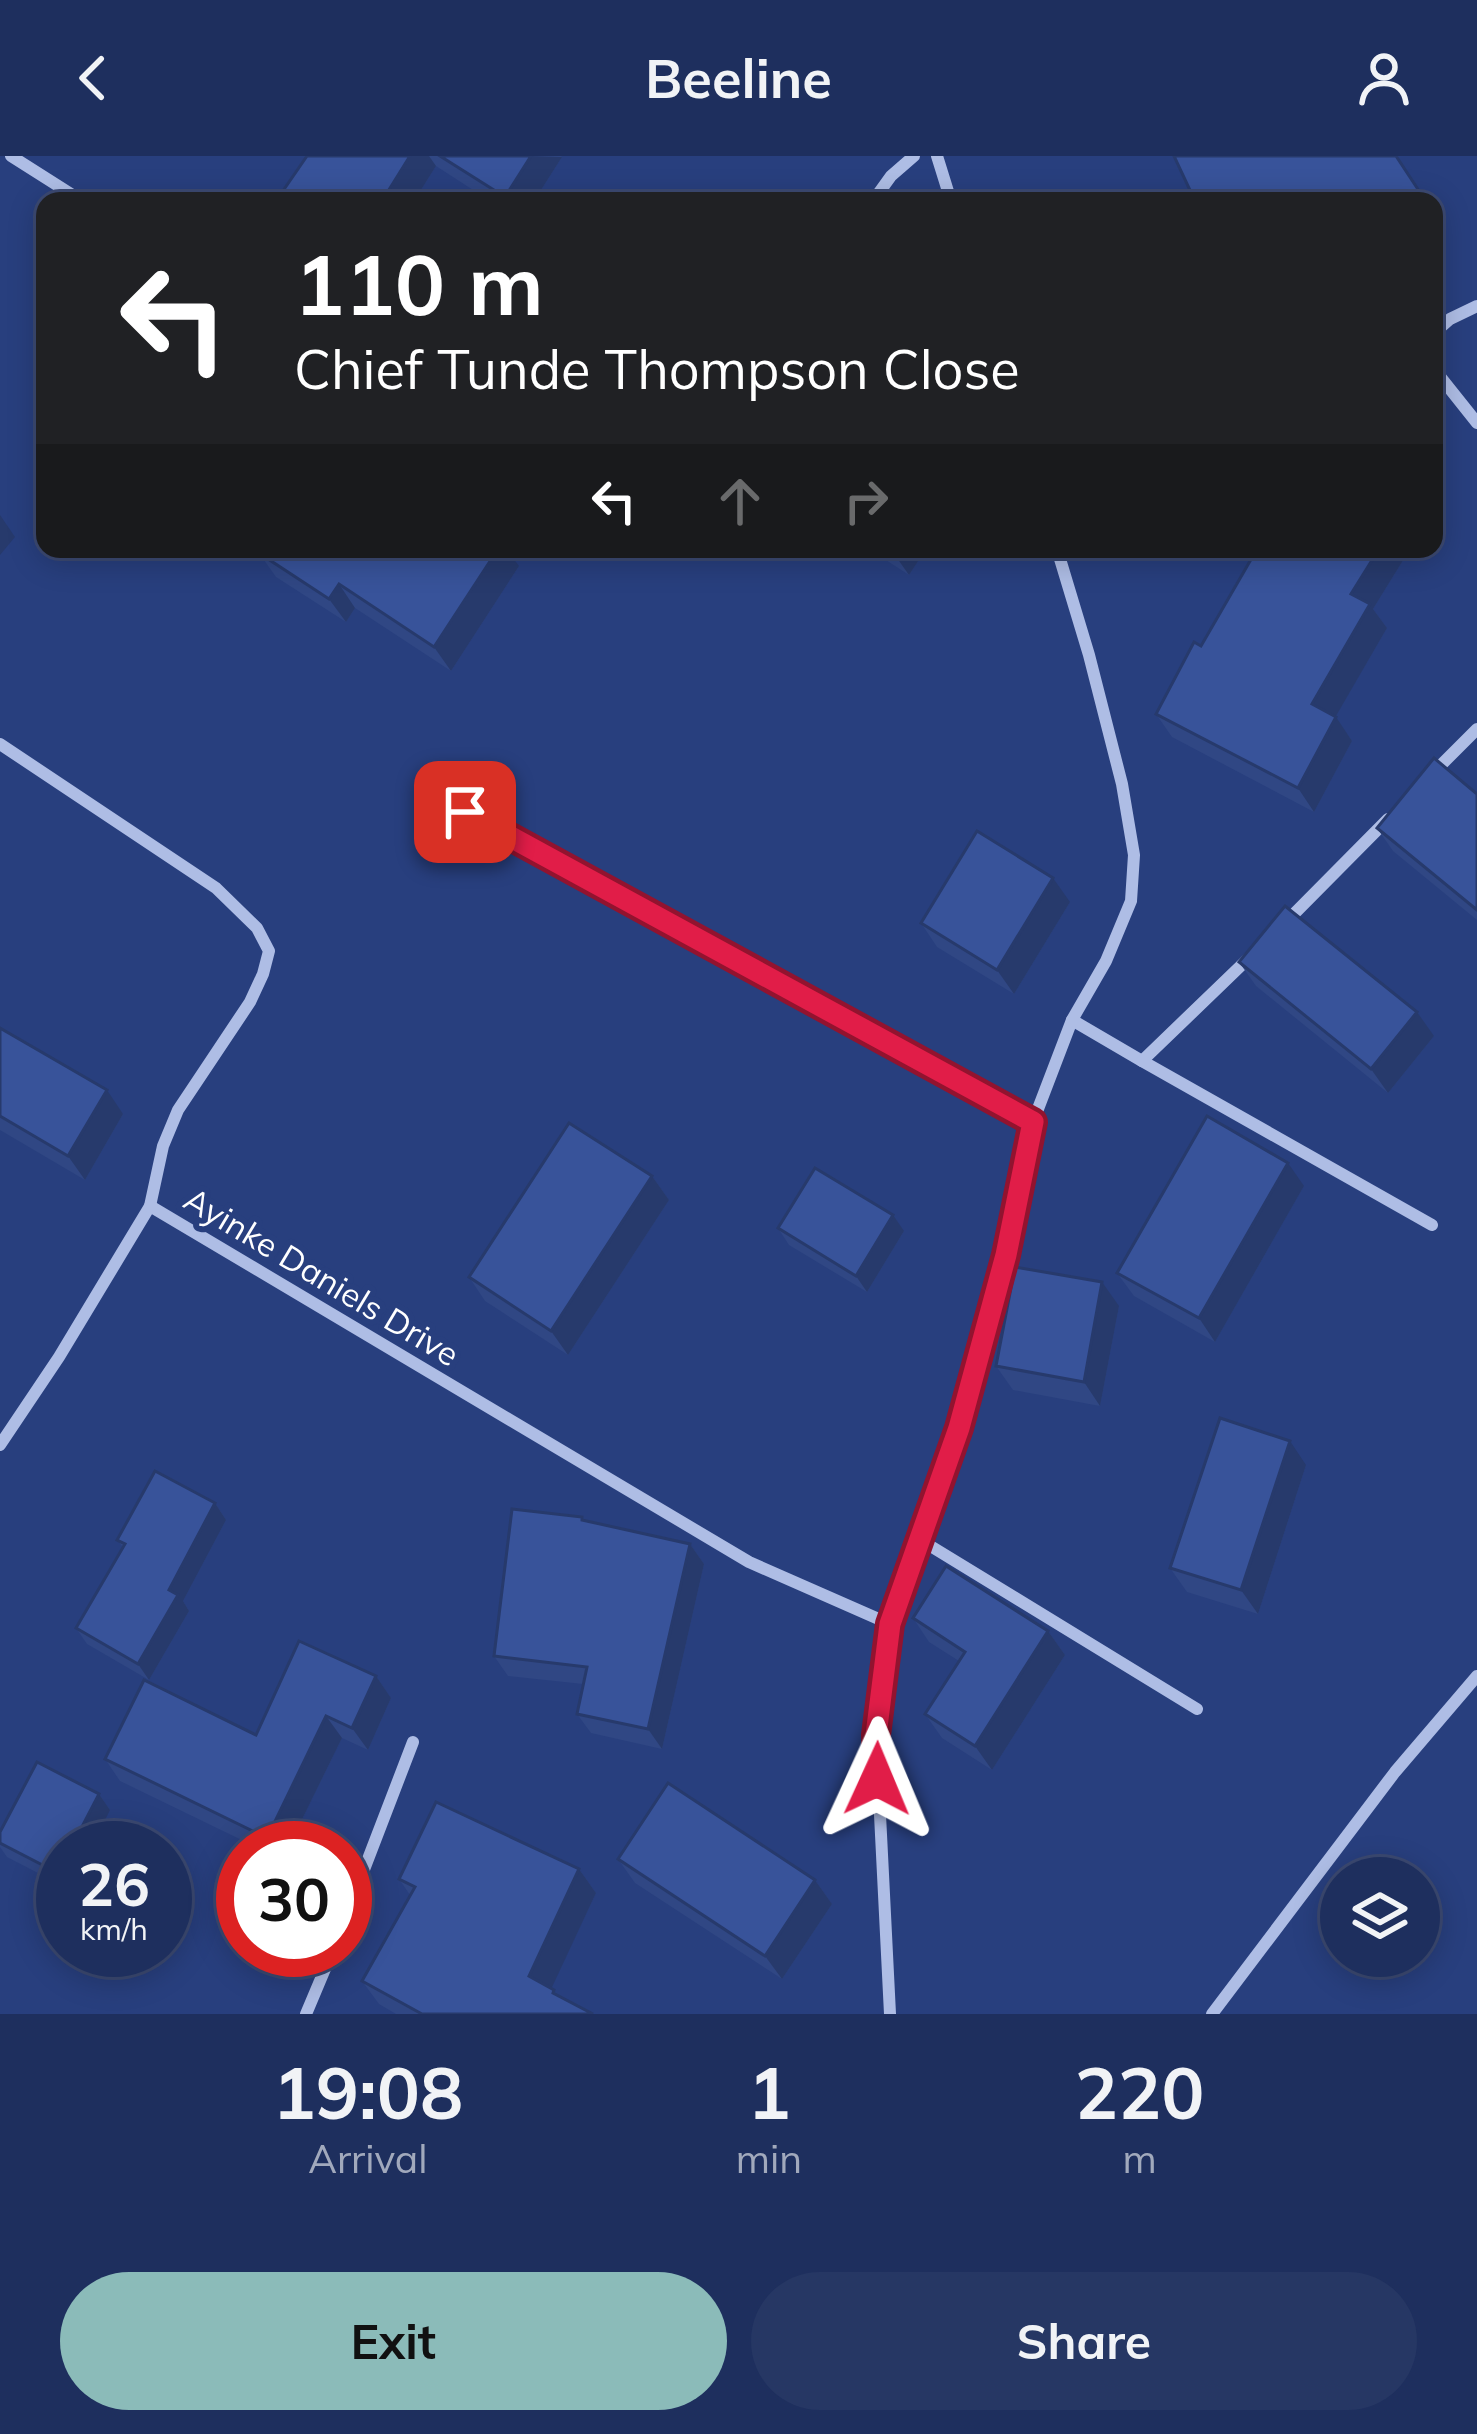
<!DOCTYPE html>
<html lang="en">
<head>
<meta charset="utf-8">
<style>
  :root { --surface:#1e2f5e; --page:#263764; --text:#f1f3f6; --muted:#a1a9bc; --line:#3c4a73; --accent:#8bbbb9 }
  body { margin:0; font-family:Mulish,sans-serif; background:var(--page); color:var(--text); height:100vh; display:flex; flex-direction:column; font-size:45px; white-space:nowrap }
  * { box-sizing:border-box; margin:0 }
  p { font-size:39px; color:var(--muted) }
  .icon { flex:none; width:66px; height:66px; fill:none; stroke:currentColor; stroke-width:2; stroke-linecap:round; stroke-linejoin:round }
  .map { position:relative; height:1858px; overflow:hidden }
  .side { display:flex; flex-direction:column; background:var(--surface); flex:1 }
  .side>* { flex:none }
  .hud { position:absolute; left:36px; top:36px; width:1407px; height:366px; border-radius:24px; box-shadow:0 6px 30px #0003,0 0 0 3px var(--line); background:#202124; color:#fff; overflow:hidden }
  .fabs { position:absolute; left:1320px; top:1701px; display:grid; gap:24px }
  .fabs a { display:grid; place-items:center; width:120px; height:120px; border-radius:50%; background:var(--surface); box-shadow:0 6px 30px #0003,0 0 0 3px var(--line); font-size:60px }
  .speed { position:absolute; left:36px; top:1665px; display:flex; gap:24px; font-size:60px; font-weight:700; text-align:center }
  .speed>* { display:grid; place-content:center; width:156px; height:156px; border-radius:50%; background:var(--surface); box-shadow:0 6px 30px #0003,0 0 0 3px var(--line); line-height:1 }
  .speed small { font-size:30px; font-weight:400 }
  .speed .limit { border:18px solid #d22; background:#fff; color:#111 }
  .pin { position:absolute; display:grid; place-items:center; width:102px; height:102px; color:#fff; margin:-51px; border-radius:24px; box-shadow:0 6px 18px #0006 }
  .me { position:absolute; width:132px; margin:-66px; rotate:1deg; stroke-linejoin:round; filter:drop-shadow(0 0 9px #0008) }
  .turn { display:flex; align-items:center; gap:42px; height:252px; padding:0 60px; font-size:54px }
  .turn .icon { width:156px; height:156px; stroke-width:2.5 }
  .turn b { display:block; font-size:84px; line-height:102px }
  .lanes { display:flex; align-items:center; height:114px; padding:0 60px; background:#0003; justify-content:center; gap:60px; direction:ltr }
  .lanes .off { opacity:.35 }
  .eta { display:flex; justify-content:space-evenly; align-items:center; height:204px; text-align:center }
  .eta b { font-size:72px; font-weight:700; line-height:84px }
  .cta { display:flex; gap:24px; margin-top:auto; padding:24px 60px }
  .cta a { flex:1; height:138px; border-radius:72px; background:var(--accent); color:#111; font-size:48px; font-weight:700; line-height:138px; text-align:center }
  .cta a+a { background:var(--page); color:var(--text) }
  header { display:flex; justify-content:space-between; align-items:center; height:156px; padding:0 60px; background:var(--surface); font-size:54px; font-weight:700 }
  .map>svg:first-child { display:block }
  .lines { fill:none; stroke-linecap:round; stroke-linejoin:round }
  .minor { stroke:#aebde5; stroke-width:12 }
  .wall { fill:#304784 }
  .shaded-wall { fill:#273a6c }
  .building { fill:#38539a; stroke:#273a6c; stroke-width:3 }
  .route-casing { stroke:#92132f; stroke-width:30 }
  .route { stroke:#e11d48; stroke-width:21 }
  .labels { text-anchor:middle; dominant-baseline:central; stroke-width:12; stroke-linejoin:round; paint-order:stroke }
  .street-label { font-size:33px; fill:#fff; stroke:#283f7e }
</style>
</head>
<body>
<header><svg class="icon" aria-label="back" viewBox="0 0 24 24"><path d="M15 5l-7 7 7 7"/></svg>Beeline<svg class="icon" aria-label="person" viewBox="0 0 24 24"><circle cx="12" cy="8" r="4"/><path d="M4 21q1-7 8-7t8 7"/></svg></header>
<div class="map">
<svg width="1477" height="1858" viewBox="0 0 1477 1858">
  <rect width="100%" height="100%" fill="#283f7e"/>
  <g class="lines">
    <g class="minor">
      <polyline points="11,0 82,45"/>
      <polyline points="937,0 951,45"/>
      <polyline points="873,45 891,20 914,0"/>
      <polyline points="1434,177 1450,163 1477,150"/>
      <polyline points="1434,213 1477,267"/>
      <polyline points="0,588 216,732 257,772 269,795 263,818 250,846 178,954 163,990 150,1050 59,1201 0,1289"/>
      <polyline points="1431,619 1477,573"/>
      <polyline points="465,656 1033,966"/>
      <polyline points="1284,768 1388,663"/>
      <polyline points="1072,864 1142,905 1252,799"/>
      <polyline points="1142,905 1432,1069"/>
      <polyline points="150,1050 749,1406 890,1468"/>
      <polyline points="919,1383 1197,1553"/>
      <polyline points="345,1763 413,1586"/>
      <polyline points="306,1858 333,1794"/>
      <polyline points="890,1858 876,1579 890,1468 959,1272 1006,1099 1033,966 1072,864 1106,805 1131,745 1134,699 1122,628 1089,499 1057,393"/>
      <polyline points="1212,1858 1395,1616 1477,1520"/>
    </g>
  </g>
  <g class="wall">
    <polygon points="307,0 561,0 562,1 534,45 490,45 436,10 414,45 276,45"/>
    <polygon points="1434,56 1442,68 1434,73"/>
    <polygon points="869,393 926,393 909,419"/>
    <polygon points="1257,393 1410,393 1373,453 1387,472 1335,561 1352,585 1314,656 1172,581 1156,558 1201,490"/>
    <polygon points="259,397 519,410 451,515 355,452 346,466 276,421"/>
    <polygon points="1477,638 1477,764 1393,695 1377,672"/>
    <polygon points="1070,746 1014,838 937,791 921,767"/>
    <polygon points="1239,806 1434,880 1388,937 1256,830"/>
    <polygon points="0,872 123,958 85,1024 0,974"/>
    <polygon points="652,1020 669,1044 568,1199 485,1145 469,1121"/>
    <polygon points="1304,1030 1215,1186 1134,1140 1117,1117"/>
    <polygon points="778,1072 904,1075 867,1136 789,1089"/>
    <polygon points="1119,1150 1100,1250 1013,1234 996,1210"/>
    <polygon points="1306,1309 1258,1458 1187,1436 1170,1412"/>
    <polygon points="215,1347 226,1364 183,1445 189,1455 149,1524 87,1488 76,1472 123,1391 117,1384"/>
    <polygon points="585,1365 690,1388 704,1408 662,1593 591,1577 577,1558 583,1528 508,1520 494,1500"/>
    <polygon points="913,1462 1048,1475 1065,1499 992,1614 942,1582 925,1558 959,1505 929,1486"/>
    <polygon points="376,1520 391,1542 368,1594 342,1582 288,1692 258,1692 120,1625 105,1603 256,1579"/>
    <polygon points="99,1638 110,1654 63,1692 63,1730 7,1701 0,1691 0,1676"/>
    <polygon points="618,1703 815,1724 832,1748 782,1823 635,1727"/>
    <polygon points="579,1713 596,1737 551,1832 558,1840 593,1858 396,1858 379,1848 362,1825 410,1739 399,1723"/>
  </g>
  <g class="shaded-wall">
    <polygon points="410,0 429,0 436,10 414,45 382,45"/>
    <polygon points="531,0 562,1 534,45 508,45 505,41"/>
    <polygon points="1434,329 1442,340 1434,353"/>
    <polygon points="0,359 15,381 0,399"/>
    <polygon points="498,393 506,393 519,410 451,515 434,491"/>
    <polygon points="893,393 926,393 909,419 892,395"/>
    <polygon points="1379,393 1410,393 1373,453 1387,472 1329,572 1312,548 1351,438"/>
    <polygon points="339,428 355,452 346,466 329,443"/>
    <polygon points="1336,561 1352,585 1314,656 1298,632"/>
    <polygon points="1053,722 1070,746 1014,838 997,814"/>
    <polygon points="1417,856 1434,880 1388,937 1371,913"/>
    <polygon points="107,934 123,958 85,1024 68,1000"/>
    <polygon points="1288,1007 1304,1030 1215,1186 1199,1162"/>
    <polygon points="652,1020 669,1044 568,1199 551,1175"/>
    <polygon points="893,1059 904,1075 867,1136 856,1120"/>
    <polygon points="1102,1126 1119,1150 1100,1250 1084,1226"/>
    <polygon points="1290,1285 1306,1309 1258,1458 1241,1434"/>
    <polygon points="215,1347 226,1364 183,1445 189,1455 149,1524 138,1508 169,1434"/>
    <polygon points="690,1388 704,1408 662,1593 648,1573"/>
    <polygon points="1048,1475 1065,1499 992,1614 975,1590"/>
    <polygon points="376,1520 391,1542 368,1594 352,1572"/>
    <polygon points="326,1560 342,1582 288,1692 274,1692 267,1682"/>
    <polygon points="99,1638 110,1654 91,1692 71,1692"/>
    <polygon points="579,1713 596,1737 546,1844 529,1820"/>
    <polygon points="815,1724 832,1748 782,1823 765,1800"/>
  </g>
  <g class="building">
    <polygon points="307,0 410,0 382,45 276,45"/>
    <polygon points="440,0 531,0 505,41"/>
    <polygon points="1174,0 1396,0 1425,44 1195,45"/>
    <polygon points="262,393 498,393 434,491 339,428 329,443 259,397"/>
    <polygon points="1257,393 1379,393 1351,438 1370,448 1312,548 1336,561 1298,632 1156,558 1194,486 1201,490"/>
    <polygon points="1434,602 1477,638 1477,754 1377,672"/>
    <polygon points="977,675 1053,722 997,814 921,767"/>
    <polygon points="1285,750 1417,856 1371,913 1239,806"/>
    <polygon points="0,872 107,934 68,1000 0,960"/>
    <polygon points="1207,960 1288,1007 1199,1162 1117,1117"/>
    <polygon points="569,967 652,1020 551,1175 469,1121"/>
    <polygon points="815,1012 893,1059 856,1120 778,1072"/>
    <polygon points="1015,1111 1102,1126 1084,1226 996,1210"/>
    <polygon points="1220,1262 1290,1285 1241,1434 1170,1412"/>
    <polygon points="155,1315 215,1347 169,1434 178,1439 138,1508 76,1472 125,1388 117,1384"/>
    <polygon points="512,1353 582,1361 582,1364 690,1388 648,1573 577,1558 587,1511 494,1500"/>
    <polygon points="946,1410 1048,1475 975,1590 925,1558 965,1496 913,1462"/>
    <polygon points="299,1485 376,1520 352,1572 326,1560 267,1682 105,1603 144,1524 256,1579"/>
    <polygon points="37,1606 99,1638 71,1692 63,1692 63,1707 58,1717 0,1687 0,1676"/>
    <polygon points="668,1627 815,1724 765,1800 618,1703"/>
    <polygon points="436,1646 579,1713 529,1820 554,1834 553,1837 593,1858 422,1858 362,1825 415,1731 399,1723"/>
  </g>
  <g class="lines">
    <defs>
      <polyline id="route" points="465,656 1033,966 1006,1099 959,1272 890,1468 876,1579 877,1623"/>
    </defs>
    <use href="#route" class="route-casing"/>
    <use href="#route" class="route"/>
  </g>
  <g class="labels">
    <g class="street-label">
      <text transform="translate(322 1120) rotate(31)">Ayinke Daniels Drive</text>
    </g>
  </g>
</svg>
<div class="fabs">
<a><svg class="icon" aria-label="layers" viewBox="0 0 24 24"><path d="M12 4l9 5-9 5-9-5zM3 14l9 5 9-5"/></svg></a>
</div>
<div class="speed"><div>26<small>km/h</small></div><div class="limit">30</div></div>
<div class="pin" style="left:465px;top:656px;background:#d93025"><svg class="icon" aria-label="arrive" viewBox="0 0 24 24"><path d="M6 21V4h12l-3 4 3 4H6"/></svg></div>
<svg class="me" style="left:877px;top:1623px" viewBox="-20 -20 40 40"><path d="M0-17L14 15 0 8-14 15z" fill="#e11d48" stroke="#fff" stroke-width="4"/></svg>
<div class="hud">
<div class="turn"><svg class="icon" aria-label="left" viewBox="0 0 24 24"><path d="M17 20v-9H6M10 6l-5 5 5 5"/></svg><div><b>110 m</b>Chief Tunde Thompson Close</div></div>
<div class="lanes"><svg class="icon" aria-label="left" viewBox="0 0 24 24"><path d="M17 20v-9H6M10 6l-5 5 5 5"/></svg><svg class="icon off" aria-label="ahead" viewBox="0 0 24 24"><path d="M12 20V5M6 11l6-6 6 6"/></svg><svg class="icon off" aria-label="right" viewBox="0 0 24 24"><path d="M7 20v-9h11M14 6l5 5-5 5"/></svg></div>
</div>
</div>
<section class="side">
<div class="eta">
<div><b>19:08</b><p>Arrival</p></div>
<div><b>1</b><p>min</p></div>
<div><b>220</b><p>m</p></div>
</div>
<div class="cta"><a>Exit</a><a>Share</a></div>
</section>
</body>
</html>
